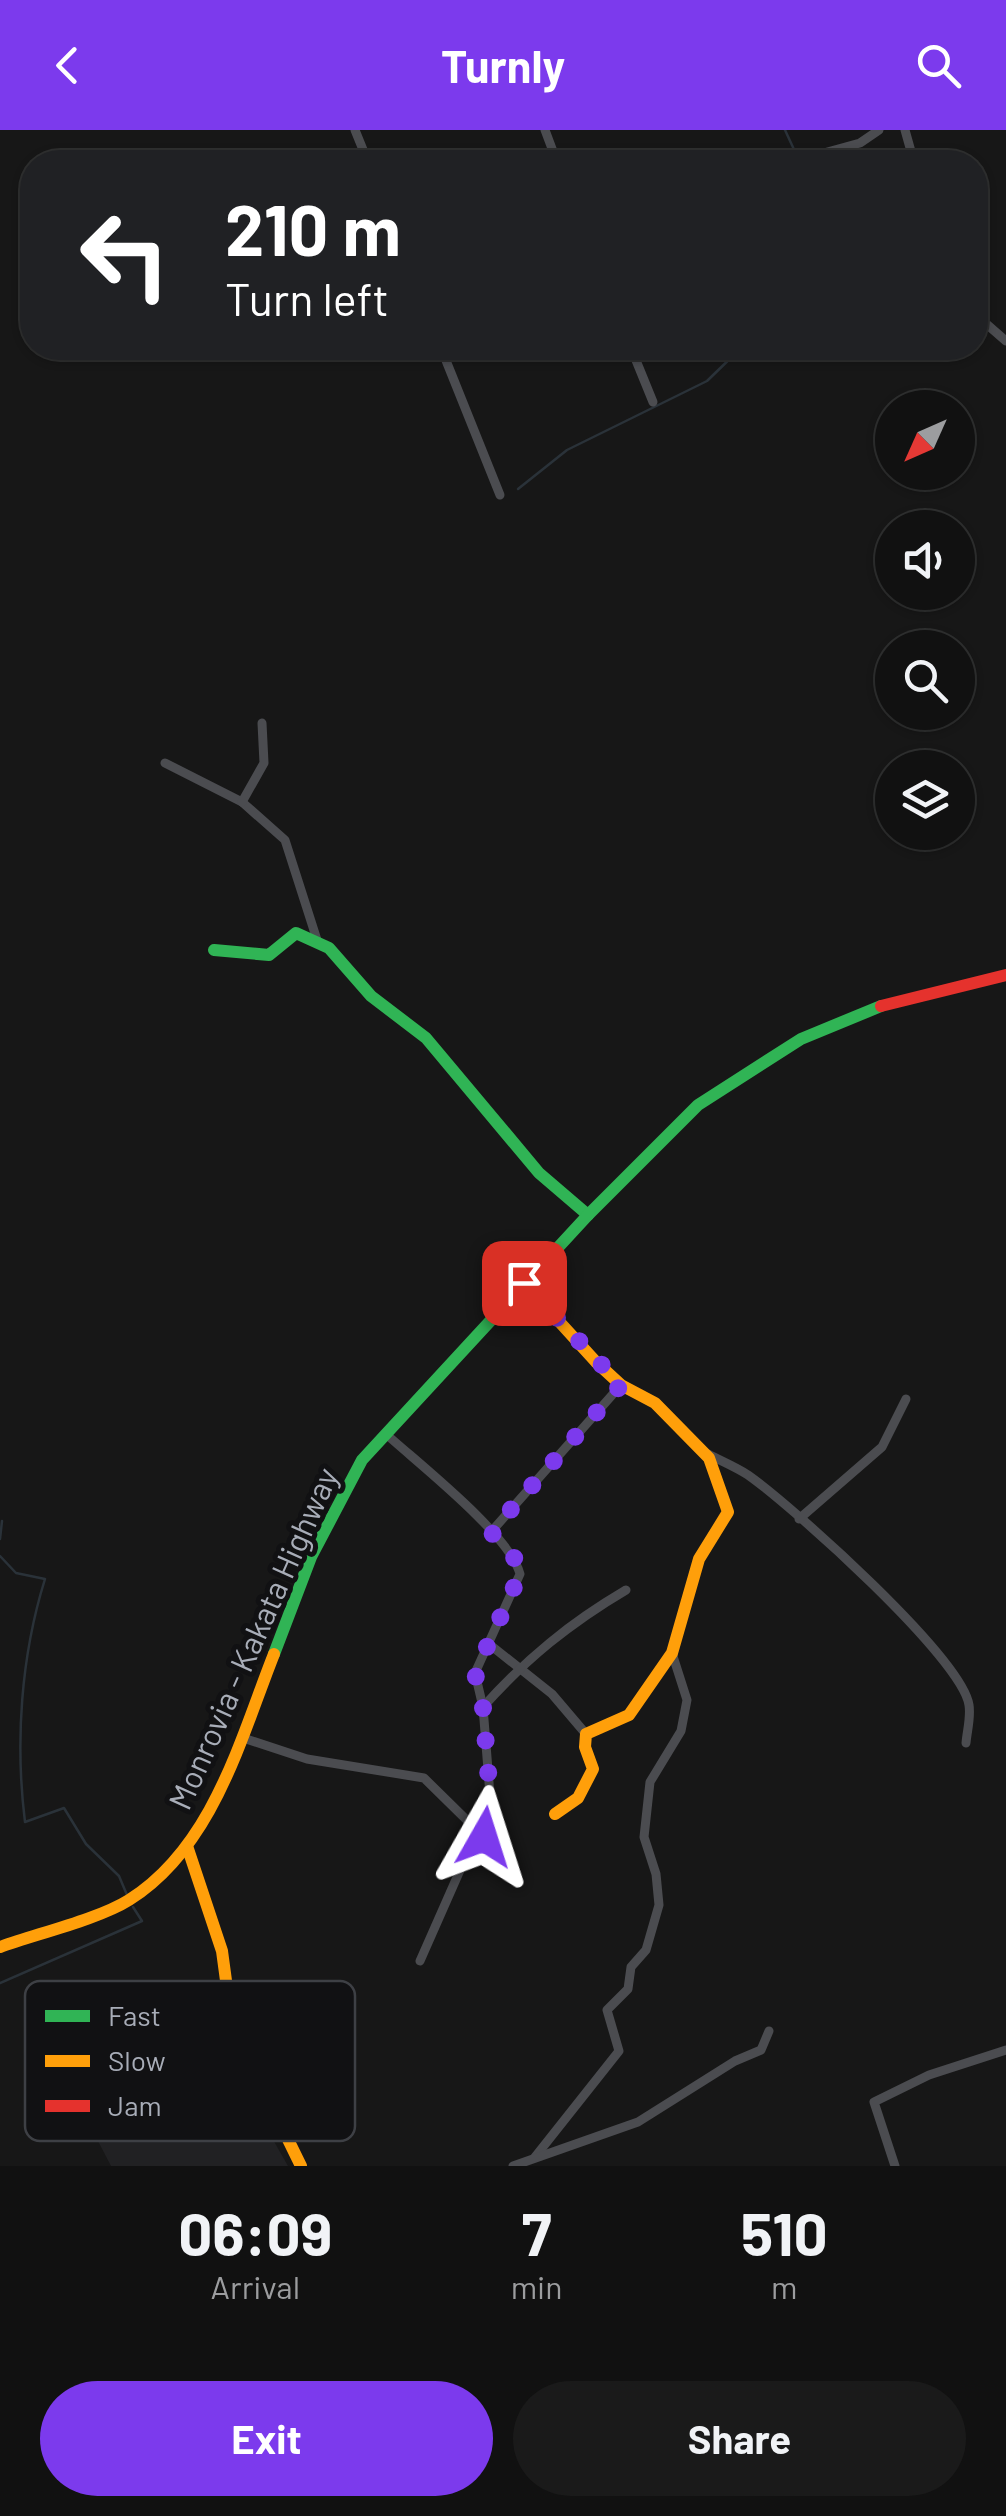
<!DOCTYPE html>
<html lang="en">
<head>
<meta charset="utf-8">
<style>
  :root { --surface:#111; --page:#1a1a1a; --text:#f1f3f6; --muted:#9c9d9f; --line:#303131; --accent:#7c3aed }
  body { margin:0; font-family:Barlow,sans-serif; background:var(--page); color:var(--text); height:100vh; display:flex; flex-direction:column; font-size:38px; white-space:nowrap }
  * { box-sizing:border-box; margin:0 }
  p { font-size:32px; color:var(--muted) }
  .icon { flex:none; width:55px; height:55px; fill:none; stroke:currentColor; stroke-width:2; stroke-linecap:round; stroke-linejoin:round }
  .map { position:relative; height:2036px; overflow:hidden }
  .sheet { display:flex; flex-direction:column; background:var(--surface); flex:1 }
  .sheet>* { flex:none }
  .top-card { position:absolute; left:20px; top:20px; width:968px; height:210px; border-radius:40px; box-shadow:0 2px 8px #0004,0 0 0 2px var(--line); background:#202124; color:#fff; overflow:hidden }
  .needle { width:65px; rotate:225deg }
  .controls { position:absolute; left:875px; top:260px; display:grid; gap:20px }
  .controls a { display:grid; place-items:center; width:100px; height:100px; border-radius:50%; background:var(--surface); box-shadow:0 2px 8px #0004,0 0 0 2px var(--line); font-size:50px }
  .pin { position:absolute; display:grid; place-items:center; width:85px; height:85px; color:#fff; margin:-42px; border-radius:20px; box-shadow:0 5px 15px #0006 }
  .me { position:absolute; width:110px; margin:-55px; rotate:6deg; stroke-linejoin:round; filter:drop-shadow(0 0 8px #0008) }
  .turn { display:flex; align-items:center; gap:35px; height:210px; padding:0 40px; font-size:45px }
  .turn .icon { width:130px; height:130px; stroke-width:2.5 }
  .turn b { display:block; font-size:70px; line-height:85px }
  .eta { display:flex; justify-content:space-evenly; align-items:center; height:170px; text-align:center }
  .eta b { font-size:60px; font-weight:700; line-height:70px }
  .action { display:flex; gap:20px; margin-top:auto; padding:20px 40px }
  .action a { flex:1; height:115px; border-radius:60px; background:var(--accent); color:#fff; font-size:40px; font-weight:700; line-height:115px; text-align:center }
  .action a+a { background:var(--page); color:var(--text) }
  header { display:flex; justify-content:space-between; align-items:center; height:130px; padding:0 40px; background:var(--accent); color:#fff; font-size:45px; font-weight:700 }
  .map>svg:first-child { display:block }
  .built { fill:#212123 }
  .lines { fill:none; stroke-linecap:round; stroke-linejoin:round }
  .stream { stroke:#2a3239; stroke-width:2.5 }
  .street { stroke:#4b4c50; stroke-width:9 }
  .fast { stroke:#30b455; stroke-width:12 }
  .slow { stroke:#ff9f0a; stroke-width:12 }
  .jam { stroke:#e5322d; stroke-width:12 }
  .route { stroke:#7c3aed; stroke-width:18; stroke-dasharray:0 32.4 }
  .labels { text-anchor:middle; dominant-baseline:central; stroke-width:10; stroke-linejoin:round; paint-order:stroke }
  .street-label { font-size:32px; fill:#a8adb8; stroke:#111113 }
  .key { fill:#111113; stroke:#3e4045; stroke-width:2.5 }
  .key-label { font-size:28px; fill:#a8adb8 }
</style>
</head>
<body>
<header><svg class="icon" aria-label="back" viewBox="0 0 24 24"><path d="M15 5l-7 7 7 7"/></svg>Turnly<svg class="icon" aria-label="search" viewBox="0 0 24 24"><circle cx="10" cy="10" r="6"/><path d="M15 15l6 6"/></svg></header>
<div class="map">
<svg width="1006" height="2036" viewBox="0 0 1006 2036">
  <rect width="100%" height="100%" fill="#171717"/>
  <polygon class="built" points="221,1893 243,1957 288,2036 111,2036 77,1971"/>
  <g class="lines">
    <g class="stream">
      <polyline points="785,0 797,26"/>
      <polyline points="518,359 567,320 707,251 741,218"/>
      <polyline points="0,1409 2,1391"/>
      <path d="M0 1426 16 1443 45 1449C21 1526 15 1612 25 1692L64 1678 86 1714 119 1746 127 1765"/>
      <polyline points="0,1853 142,1791 133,1777"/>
    </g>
    <g class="street">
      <polyline points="355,0 368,32"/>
      <polyline points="545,0 557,32"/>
      <polyline points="905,0 914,32"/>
      <polyline points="791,32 860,13 879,0"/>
      <polyline points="975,184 1006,211"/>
      <polyline points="441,218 500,365"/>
      <polyline points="631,218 653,272"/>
      <polyline points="165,633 242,672 285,710 318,813"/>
      <polyline points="242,672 264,633 262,593"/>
      <path d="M386 1304C419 1334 510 1405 520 1444L475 1543 483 1577 490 1665 484 1707 465 1729 420 1831"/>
      <path d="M708 1324C721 1331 736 1337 748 1345 792 1376 962 1528 969 1575 971 1587 967 1601 966 1613"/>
      <polyline points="799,1389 882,1317 906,1269"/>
      <polyline points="491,1402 621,1255"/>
      <polyline points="489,1514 552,1564 586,1604"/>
      <path d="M483 1577C526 1529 570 1493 626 1460"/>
      <polyline points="243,1608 307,1629 424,1648 484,1707"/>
      <polyline points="535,2027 619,1921 607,1880 628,1859 631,1837 646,1820 659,1775 656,1744 644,1707 650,1652 681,1601 687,1570 672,1523"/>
      <polyline points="513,2036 638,1992 735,1931 761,1920 769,1901"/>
      <polyline points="895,2036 874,1972 929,1945 1006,1920"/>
    </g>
    <g class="fast">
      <polyline points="214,820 269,825 296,803 329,818 371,866 426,908 539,1043 588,1085"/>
      <polyline points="274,1524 311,1427 362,1330 588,1085 698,975 801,909 881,876"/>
    </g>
    <g class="slow">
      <polyline points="524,1153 596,1232 621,1255 655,1273 709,1328 728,1382 699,1429 672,1523 629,1585 586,1604 585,1617 593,1639 578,1668 555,1684"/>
      <polyline points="187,1716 222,1821 232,1895 301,2036"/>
      <path d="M0 1817C36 1804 99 1789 129 1770 213 1717 240 1610 274 1524"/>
    </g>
    <polyline class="jam" points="881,876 1006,845"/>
  </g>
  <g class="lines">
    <polyline class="route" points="484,1707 490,1665 483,1578 475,1543 520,1444 516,1430 491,1402 621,1255 524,1153"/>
  </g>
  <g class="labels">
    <g class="street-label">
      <text transform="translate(252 1508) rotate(-66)">Monrovia - Kakata Highway</text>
    </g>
  </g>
  <rect x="25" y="1851" width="330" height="160" rx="15" class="key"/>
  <rect x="45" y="1880" width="45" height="12" fill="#30b455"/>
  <rect x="45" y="1925" width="45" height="12" fill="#ff9f0a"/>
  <rect x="45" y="1970" width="45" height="12" fill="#e5322d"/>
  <g class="key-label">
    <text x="108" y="1896">Fast</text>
    <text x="108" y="1941">Slow</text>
    <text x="108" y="1986">Jam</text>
  </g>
</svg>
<div class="controls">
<a><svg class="needle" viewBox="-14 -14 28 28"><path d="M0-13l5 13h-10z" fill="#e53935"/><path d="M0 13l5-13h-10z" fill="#9c9d9f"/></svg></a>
<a><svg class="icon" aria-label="sound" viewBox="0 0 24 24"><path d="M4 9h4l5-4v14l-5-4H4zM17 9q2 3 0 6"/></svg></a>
<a><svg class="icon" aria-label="search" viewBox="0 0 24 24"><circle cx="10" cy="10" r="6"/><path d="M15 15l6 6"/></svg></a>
<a><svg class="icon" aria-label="layers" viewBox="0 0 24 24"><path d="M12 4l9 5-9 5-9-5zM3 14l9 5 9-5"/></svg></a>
</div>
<div class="pin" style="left:524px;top:1153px;background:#d93025"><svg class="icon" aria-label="arrive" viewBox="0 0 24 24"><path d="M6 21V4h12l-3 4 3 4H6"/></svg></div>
<svg class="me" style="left:484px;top:1707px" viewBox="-20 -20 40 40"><path d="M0-17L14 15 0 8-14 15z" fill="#7c3aed" stroke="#fff" stroke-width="4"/></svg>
<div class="top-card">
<div class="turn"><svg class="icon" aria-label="left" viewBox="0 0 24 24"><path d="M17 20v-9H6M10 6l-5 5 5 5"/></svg><div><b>210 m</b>Turn left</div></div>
</div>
</div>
<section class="sheet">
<div class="eta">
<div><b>06:09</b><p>Arrival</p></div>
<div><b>7</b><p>min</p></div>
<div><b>510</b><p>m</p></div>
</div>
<div class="action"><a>Exit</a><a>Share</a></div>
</section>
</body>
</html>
